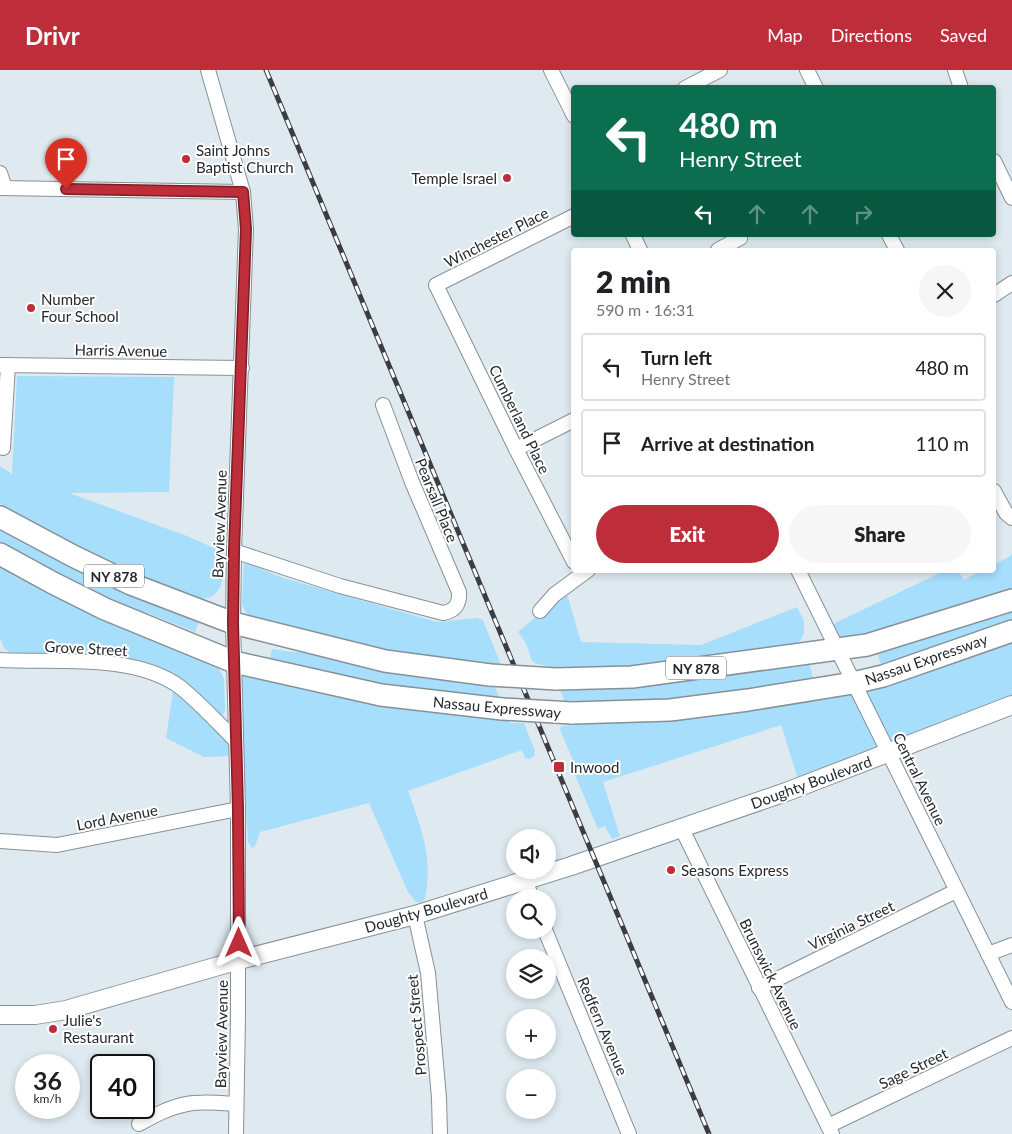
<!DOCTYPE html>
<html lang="en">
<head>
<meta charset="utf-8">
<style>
  :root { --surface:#fff; --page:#f6f6f6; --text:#202124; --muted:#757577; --line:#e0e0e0; --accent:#bd2d3a }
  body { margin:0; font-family:Lato,sans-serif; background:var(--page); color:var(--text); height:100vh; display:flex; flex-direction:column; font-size:19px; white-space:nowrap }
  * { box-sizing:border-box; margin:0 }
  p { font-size:16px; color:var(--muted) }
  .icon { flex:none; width:28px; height:28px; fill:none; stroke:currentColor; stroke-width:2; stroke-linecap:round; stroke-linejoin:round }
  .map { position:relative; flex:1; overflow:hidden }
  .panel { position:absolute; left:571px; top:178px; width:425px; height:325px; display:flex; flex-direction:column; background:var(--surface); border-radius:5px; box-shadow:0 2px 8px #0003 }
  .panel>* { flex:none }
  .hud { position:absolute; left:571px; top:15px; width:425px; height:152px; border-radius:5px; box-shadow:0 2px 8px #0003; background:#0b6e4f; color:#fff; overflow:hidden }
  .buttons { position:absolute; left:506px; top:759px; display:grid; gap:10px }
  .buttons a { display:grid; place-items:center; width:50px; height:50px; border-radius:50%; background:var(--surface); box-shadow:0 2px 8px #0003; font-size:25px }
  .speed { position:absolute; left:15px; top:984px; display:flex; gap:10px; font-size:25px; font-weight:700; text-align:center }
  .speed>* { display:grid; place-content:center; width:65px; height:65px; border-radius:50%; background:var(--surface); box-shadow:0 2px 8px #0003; line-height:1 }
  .speed small { font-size:12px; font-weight:400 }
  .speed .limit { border:2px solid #111; border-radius:8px; background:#fff; color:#111 }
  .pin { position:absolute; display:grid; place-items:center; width:42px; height:42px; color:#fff; margin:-51px -21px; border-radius:50% 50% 50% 0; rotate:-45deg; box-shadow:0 0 5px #0007 }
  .pin .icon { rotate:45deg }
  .me { position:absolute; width:55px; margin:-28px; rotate:0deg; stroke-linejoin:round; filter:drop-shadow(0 0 4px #0008) }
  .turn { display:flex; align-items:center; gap:18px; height:105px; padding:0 25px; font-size:22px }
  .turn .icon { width:65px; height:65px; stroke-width:2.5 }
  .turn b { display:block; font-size:35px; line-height:42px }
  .lanes { display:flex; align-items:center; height:48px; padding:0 25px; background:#0003; justify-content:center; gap:25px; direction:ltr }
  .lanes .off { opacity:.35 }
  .round { display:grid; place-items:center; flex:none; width:52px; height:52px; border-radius:26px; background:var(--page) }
  .headline { display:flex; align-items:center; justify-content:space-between; height:85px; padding:0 25px }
  h1 { font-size:30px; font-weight:800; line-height:38px }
  .primary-button { display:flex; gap:10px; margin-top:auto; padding:10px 25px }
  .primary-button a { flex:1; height:58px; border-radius:30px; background:var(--accent); color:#fff; font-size:20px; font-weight:800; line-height:58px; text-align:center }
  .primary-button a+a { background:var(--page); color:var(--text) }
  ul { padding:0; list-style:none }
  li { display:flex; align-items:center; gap:15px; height:68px; margin:0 10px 8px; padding:0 15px; border:2px solid var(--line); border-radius:5px }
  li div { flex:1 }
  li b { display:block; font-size:19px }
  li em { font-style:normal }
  header { display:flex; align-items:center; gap:30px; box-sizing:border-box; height:70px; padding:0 25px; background:var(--accent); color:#fff }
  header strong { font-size:24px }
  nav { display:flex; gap:28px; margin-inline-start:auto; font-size:18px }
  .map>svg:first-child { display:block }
  .green { fill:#a6defc }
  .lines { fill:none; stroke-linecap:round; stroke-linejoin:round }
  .minor-casing { stroke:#869197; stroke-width:16 }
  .major-casing { stroke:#869197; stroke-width:20 }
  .highway-casing { stroke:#869197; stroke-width:24 }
  .minor { stroke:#fff; stroke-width:14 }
  .major { stroke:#fff; stroke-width:18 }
  .highway { stroke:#fff; stroke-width:21 }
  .rail-casing { stroke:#3a3e42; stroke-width:5 }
  .rail { stroke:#fff; stroke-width:3; stroke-dasharray:9; stroke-linecap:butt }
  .highway-bridge-casing { stroke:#869197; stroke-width:24; stroke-linecap:butt }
  .highway-bridge { stroke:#fff; stroke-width:21 }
  .route-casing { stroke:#7b1d26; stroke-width:12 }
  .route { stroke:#bd2d3a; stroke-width:9 }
  .poi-dot { fill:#bd2d3a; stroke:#fff; stroke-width:2 }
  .labels { text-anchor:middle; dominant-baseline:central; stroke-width:4; stroke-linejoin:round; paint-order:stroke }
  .shield { fill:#fff; stroke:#66696b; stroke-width:1 }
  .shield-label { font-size:14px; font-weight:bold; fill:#25292c }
  .poi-label { font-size:15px; fill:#25292c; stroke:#fff; text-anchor:start }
  .street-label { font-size:15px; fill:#25292c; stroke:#fff }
</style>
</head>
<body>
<header>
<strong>Drivr</strong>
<nav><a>Map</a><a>Directions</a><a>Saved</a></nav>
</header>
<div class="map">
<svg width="1012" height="1064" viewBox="0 0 1012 1064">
  <rect width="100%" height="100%" fill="#deeaf0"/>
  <g class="green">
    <path d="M17 306 174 307 169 422 69 423 187 466 223 482C223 495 226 515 214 525 210 528 205 529 200 528 183 526 166 516 150 509 98 488 49 462 0 434V396L12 404Z"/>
    <polygon points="0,455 200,548 195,562 148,543 122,537 0,477"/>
    <polygon points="1012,483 1012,528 845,575 829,556 946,500 957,500 964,510 983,500 994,500 994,495 1010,486"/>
    <polygon points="244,491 280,507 437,552 477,548 483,550 501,595 413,591 255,553 247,544 242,535"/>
    <polygon points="0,496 33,515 217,595 224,609 225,641 221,648 202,632 186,613 153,597 15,587 4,578 0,568"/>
    <path d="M566 521 581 572 701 575 797 537 804 551V563L800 571 787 579 709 592 552 602 549 596C529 593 533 593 527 576 525 571 521 566 518 562Z"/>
    <polygon points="1012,533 1012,558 882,597 873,573"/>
    <polygon points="1012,564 1012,633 889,681 862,628 863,612"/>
    <polygon points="272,579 292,582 318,583 491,608 503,636 468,633 269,594"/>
    <polygon points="809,592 813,608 651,634 567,637 558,615"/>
    <path d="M248 601 505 641 510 653H524L535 681 534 686 529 689 525 688 522 680 408 721C422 761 433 786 425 829L421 833 416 832 408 822 369 733 260 762 255 776 252 778 248 772 240 635C240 622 238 610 248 601Z"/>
    <polygon points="173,621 221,662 228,670 231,686 204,687 166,668"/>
    <polygon points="850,624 857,627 887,682 798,709 781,655 603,712 620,766 612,769 605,756 598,759 572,698 576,697 560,660 561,656 575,655 571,645"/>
  </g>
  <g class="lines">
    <defs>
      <g id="minor">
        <polyline points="208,0 243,122 246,159 234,481 233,553 238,739 238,946 236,1064"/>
        <polyline points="551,0 574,46"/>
        <polyline points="807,0 816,18"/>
        <polyline points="955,0 961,18"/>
        <polyline points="685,18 720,0"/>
        <polyline points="994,91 1012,128"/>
        <polyline points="0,103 5,118"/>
        <polyline points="0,118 243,122"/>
        <polyline points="574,146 436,215 516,379 574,492"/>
        <polyline points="633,165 640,180"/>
        <polyline points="889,165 897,180"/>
        <polyline points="718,180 740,168 739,165"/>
        <polyline points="994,225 1012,213"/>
        <polyline points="0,295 242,298"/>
        <polyline points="3,378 8,295"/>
        <polyline points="516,379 574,350"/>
        <polyline points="994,421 1006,443 1012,448"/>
        <path d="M234 481 340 516 443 543C455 541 460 534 459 522L412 412 383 335"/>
        <polyline points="798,500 1012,932"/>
        <polyline points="540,541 554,525 588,500"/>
        <path d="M0 590C55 593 134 583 180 617 199 632 218 653 235 670"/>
        <polyline points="681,757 832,1064"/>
        <polyline points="0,771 57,775 238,739"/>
        <polyline points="525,810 532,828"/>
        <polyline points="415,845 428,903 439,1028 440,1064"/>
        <polyline points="545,860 629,1064"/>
        <polyline points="988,884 1012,875"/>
        <polyline points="759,918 956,821"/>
        <path d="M139 1054C155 1045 170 1037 187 1034 203 1031 220 1033 236 1034"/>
        <polyline points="828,1056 1012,968"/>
      </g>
      <polyline id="major" points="0,945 35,945 66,940 239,890 415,845 571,796 786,722 1012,635"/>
      <g id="highway">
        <polyline points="0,447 73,486 131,514 233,553 385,591 490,605"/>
        <polyline points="0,484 53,513 105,539 234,592 381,625 502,639"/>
        <polyline points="556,609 632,607 867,575 1012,530"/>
        <polyline points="572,643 670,640 748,630 853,613 883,606 1012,561"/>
      </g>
    </defs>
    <use href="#minor" class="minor-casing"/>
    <use href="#major" class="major-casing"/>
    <use href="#highway" class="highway-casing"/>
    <use href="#minor" class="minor"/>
    <use href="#major" class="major"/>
    <use href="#highway" class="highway"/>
    <defs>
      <polyline id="rail" points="266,0 709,1064"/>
    </defs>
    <use href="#rail" class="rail-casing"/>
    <use href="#rail" class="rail"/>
    <defs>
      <g id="highway-bridge">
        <polyline points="490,605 556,609"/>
        <polyline points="502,639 572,643"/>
      </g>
    </defs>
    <use href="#highway-bridge" class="highway-bridge-casing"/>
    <use href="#highway-bridge" class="highway-bridge"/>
  </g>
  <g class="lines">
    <defs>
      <polyline id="route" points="66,119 243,122 246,159 234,481 233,553 238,739 239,873"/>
    </defs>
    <use href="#route" class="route-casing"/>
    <use href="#route" class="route"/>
  </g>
  <g class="poi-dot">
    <circle cx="186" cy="89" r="5"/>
    <circle cx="507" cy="108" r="5"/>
    <circle cx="31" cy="238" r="5"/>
    <rect x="553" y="691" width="12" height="12" rx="2.5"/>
    <circle cx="671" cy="800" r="5"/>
    <circle cx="53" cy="959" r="5"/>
  </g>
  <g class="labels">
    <g class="shield">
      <rect x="84" y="494.5" width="60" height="23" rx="4"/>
      <rect x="666" y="586.5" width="60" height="23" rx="4"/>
    </g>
    <g class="shield-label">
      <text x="114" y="506">NY 878</text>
      <text x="696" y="598">NY 878</text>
    </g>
    <g class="poi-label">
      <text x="196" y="80">Saint Johns<tspan x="196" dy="17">Baptist Church</tspan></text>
      <text x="497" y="108" text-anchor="end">Temple Israel</text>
      <text x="41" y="229">Number<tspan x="41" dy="17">Four School</tspan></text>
      <text x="570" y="697">Inwood</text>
      <text x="681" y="800">Seasons Express</text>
      <text x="63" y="950">Julie's<tspan x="63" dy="17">Restaurant</tspan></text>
    </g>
    <g class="street-label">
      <text transform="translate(496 167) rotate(-27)">Winchester Place</text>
      <text transform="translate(121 280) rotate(1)">Harris Avenue</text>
      <text transform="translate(520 349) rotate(64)">Cumberland Place</text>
      <text transform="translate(437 430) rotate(68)">Pearsall Place</text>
      <text transform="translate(219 454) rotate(-88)">Bayview Avenue</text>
      <text transform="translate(86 578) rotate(3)">Grove Street</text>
      <text transform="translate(926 589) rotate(-19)">Nassau Expressway</text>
      <text transform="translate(497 637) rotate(5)">Nassau Expressway</text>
      <text transform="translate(920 709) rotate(64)">Central Avenue</text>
      <text transform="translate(811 712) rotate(-20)">Doughty Boulevard</text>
      <text transform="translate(117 747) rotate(-11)">Lord Avenue</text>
      <text transform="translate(426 840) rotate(-16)">Doughty Boulevard</text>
      <text transform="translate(851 855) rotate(-26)">Virginia Street</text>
      <text transform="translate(771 904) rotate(64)">Brunswick Avenue</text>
      <text transform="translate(416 955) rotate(-95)">Prospect Street</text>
      <text transform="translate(603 956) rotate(67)">Redfern Avenue</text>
      <text transform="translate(221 964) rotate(-89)">Bayview Avenue</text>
      <text transform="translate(913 998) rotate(-26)">Sage Street</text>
    </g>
  </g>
</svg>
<div class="buttons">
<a><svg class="icon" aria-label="sound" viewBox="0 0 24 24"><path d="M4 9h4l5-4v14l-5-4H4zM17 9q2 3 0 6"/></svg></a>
<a><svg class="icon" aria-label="search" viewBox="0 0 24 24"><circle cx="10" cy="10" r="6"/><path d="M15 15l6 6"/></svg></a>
<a><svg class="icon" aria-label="layers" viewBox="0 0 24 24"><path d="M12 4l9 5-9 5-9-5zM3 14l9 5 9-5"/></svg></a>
<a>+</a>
<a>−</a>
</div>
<div class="speed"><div>36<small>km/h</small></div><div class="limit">40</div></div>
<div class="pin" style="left:66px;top:119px;background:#d93025"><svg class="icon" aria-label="arrive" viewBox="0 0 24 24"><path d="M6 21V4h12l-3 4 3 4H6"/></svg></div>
<svg class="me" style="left:239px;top:873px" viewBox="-20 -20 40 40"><path d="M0-17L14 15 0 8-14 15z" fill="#bd2d3a" stroke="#fff" stroke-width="4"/></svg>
<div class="hud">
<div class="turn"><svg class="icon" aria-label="left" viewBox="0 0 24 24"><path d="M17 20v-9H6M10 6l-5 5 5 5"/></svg><div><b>480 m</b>Henry Street</div></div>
<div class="lanes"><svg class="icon" aria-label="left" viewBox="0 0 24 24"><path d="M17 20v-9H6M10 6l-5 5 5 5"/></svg><svg class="icon off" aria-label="ahead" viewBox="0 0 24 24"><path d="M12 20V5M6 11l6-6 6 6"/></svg><svg class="icon off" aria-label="ahead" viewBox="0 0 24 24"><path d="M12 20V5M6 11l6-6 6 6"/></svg><svg class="icon off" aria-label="right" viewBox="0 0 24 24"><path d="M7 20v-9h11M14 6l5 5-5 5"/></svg></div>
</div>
<section class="panel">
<div class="headline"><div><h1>2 min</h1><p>590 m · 16:31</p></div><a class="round"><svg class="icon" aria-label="close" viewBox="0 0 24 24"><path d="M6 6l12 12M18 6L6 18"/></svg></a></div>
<ul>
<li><svg class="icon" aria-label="left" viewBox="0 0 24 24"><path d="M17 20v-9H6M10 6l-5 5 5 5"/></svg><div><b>Turn left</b><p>Henry Street</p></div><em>480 m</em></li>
<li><svg class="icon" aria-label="arrive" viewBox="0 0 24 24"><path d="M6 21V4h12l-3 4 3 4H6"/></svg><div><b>Arrive at destination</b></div><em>110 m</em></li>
</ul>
<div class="primary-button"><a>Exit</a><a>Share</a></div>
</section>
</div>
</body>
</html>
